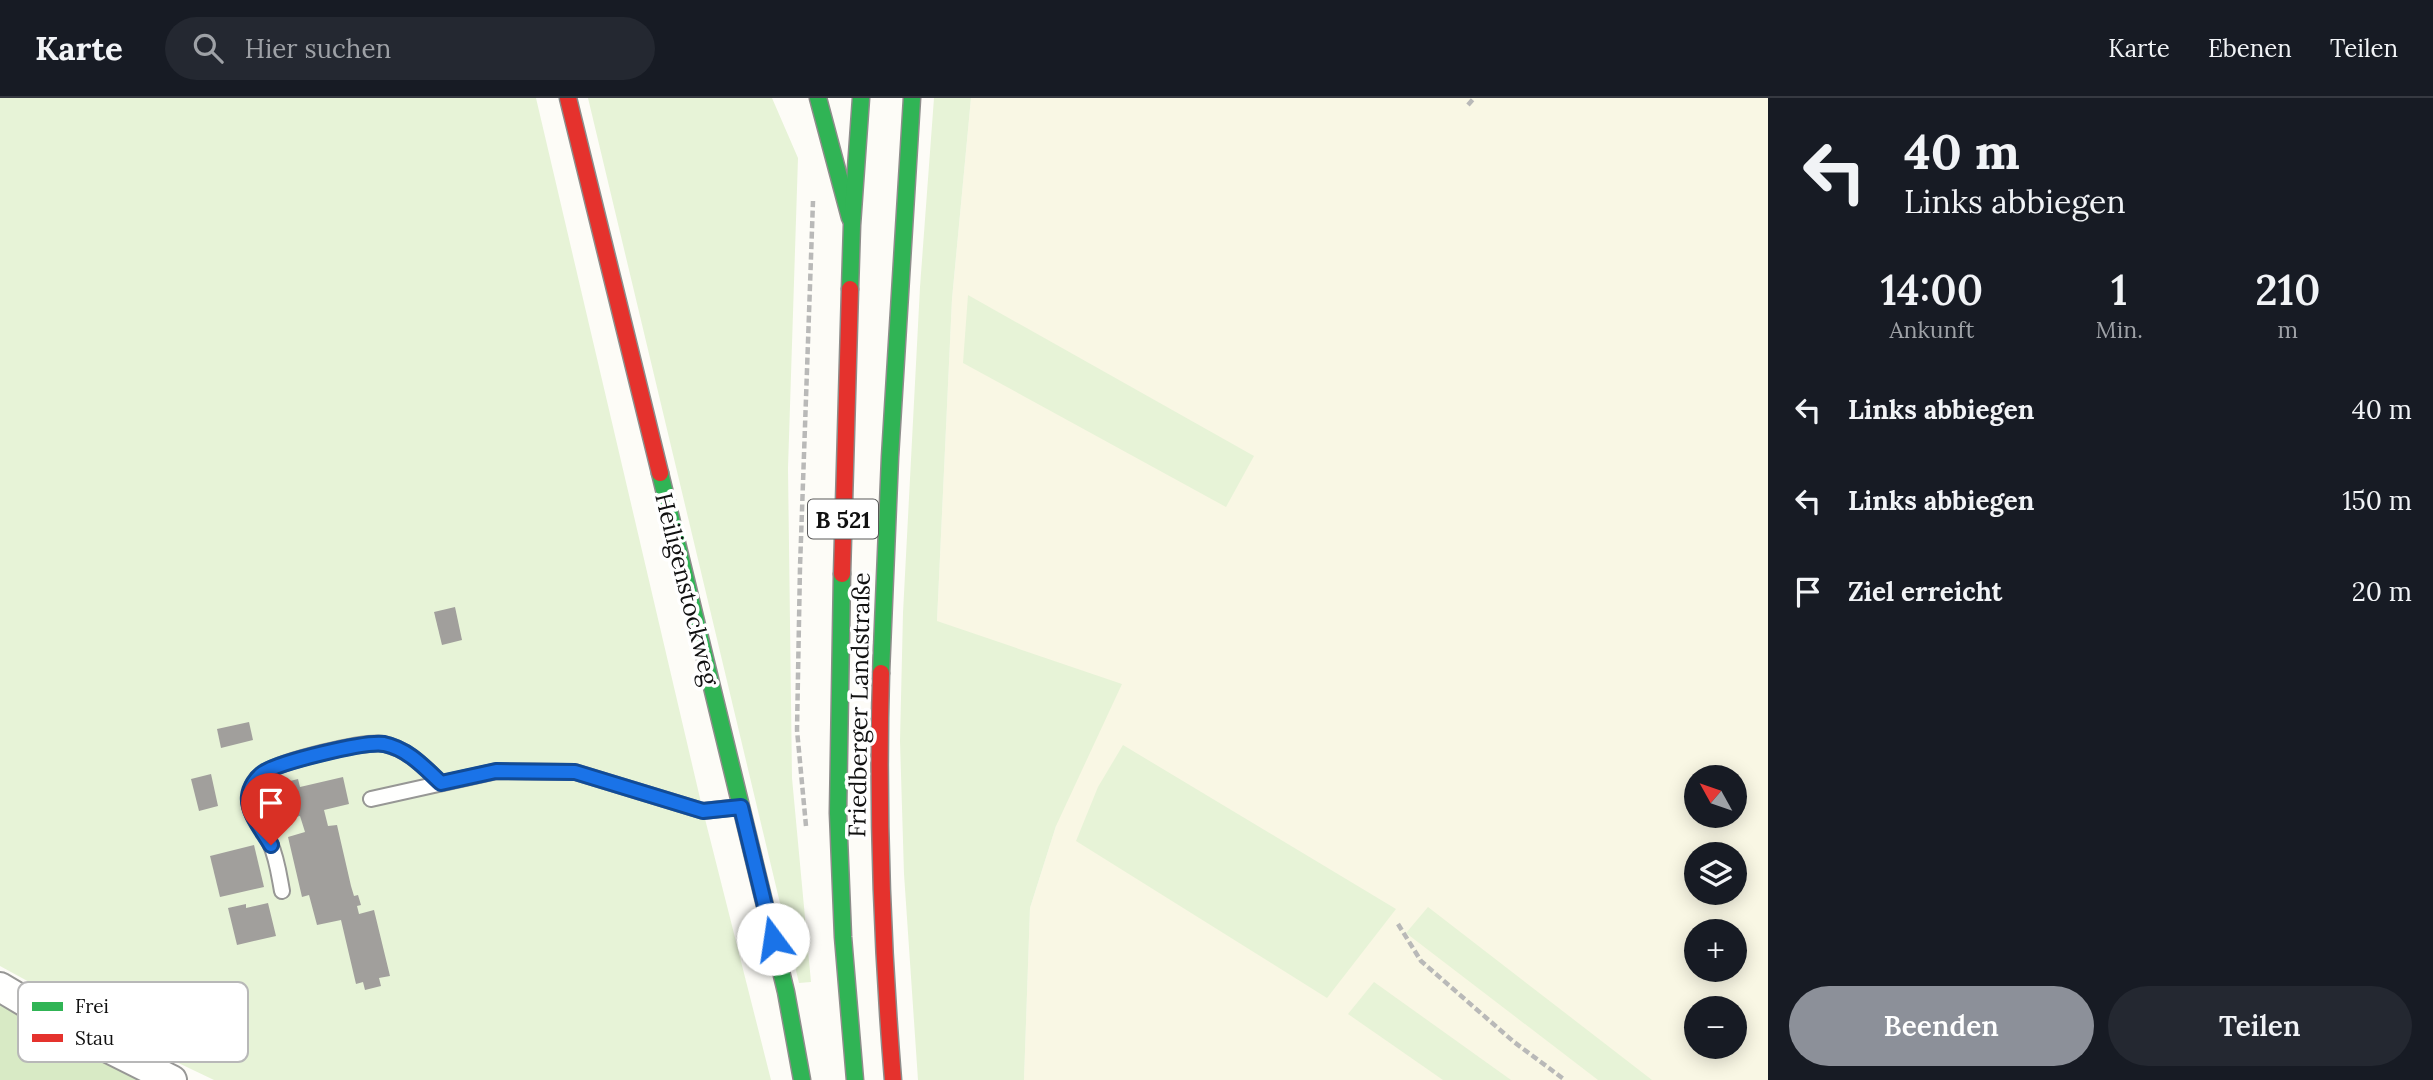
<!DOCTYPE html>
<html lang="de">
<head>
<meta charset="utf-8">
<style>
  :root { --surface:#171b24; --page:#242831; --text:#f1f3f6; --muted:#9ea1a6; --line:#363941; --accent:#8c9099 }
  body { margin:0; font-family:Lora,serif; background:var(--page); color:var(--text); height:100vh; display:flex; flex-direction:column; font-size:26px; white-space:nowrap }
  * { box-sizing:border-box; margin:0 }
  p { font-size:23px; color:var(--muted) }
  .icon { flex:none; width:38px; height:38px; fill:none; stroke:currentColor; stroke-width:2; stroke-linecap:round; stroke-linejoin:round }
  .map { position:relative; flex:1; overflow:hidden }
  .drawer { display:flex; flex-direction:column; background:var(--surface); width:665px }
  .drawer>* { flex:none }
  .hud { background:#171b24; color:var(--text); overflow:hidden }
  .needle { width:46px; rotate:310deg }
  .fabs { position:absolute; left:1684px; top:667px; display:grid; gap:14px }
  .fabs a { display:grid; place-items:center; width:63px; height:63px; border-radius:50%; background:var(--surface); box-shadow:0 4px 18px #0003; font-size:35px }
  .pin { position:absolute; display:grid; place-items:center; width:60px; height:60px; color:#fff; margin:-72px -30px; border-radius:50% 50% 50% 0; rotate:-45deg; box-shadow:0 0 7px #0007 }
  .pin .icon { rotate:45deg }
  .me { position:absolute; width:77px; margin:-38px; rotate:346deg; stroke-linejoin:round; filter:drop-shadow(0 0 5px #0008) }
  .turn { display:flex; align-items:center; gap:24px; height:147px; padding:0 21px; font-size:32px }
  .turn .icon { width:91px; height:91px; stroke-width:2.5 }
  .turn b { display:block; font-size:49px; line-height:60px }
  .eta { display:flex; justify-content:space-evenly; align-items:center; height:119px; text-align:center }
  .eta b { font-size:42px; font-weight:600; line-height:49px }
  .button { display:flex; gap:14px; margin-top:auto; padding:14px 21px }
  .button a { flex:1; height:80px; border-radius:42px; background:var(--accent); color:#fff; font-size:28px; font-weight:600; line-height:80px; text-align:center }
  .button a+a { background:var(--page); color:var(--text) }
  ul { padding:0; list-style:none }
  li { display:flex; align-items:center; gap:21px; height:91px; padding:0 21px }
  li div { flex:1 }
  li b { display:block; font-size:26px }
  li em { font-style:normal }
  header { display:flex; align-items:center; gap:42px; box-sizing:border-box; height:98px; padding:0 35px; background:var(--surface); border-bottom:2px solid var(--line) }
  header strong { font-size:33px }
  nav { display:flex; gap:38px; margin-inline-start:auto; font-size:24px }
  .search { width:490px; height:63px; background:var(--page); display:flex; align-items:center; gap:18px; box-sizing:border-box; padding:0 24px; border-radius:38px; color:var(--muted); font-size:26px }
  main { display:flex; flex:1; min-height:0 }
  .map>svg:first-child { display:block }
  .farmland { fill:#f9f7e4; fill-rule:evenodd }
  .green { fill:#e7f3d7 }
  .forest { fill:#d8eac5 }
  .building { fill:#a19f9c }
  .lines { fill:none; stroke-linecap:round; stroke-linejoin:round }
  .lane-casing { stroke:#979795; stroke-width:18 }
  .street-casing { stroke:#979795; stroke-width:32 }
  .fast-casing { stroke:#8e8d8b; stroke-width:19 }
  .jam-casing { stroke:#8e8d8b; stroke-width:19 }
  .path { stroke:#b9b9b8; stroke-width:4.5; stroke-dasharray:7 3.5; stroke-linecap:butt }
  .lane { stroke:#fffffe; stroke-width:14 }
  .street { stroke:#fffffe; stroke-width:28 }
  .fast { stroke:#30b455; stroke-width:16 }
  .jam { stroke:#e5322d; stroke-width:16 }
  .route-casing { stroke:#114b97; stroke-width:18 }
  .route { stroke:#1a73e8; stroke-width:12 }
  .labels { text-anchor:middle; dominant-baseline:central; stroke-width:7; stroke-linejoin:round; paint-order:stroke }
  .shield { fill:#fff; stroke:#585858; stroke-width:2 }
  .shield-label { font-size:23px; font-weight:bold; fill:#111 }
  .street-label { font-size:24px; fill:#111; stroke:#fff }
  .key { fill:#fff; stroke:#b8b8b8; stroke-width:2 }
  .key-label { font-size:19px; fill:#111 }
</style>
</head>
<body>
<header>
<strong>Karte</strong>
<div class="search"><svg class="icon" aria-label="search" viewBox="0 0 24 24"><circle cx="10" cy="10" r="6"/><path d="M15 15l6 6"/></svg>Hier suchen</div>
<nav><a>Karte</a><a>Ebenen</a><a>Teilen</a></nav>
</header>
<main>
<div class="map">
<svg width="1768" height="982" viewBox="0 0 1768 982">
  <rect width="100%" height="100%" fill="#fdfcf7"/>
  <path class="farmland" d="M971 0H1768V982H1024L1030 810 1056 728 937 523 952 201ZM1696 679H1734V718H1696ZM1696 756H1734V794H1696ZM1696 833H1734V872H1696ZM1696 910H1734V948H1696Z"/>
  <g class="green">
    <polygon points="0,0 536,0 703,713 771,982 214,982 170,961 0,868"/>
    <polygon points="588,0 772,0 798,60 788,370 792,680 811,884 799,885"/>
    <polygon points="934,0 971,0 952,201 937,523 1122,586 1056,728 1030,810 1024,982 918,982 904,776 900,643 903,515 920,189"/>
    <polygon points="968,197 1254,358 1226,409 963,265"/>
    <polygon points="1123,647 1396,811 1327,900 1076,743 1098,689"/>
    <polygon points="1428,809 1652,982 1598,982 1406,835"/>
    <polygon points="1374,884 1511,982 1443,982 1348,916"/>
  </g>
  <polygon class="forest" points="0,903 145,982 0,982"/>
  <g class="building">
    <polygon points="455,509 462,542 442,547 434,514"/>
    <polygon points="249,624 253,642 221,650 217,631"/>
    <polygon points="211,676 218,708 199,713 191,681"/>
    <polygon points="343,679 349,706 324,712 328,728 337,727 351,788 354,798 358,797 361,807 357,808 359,816 374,812 390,878 379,880 381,888 365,892 363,884 356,886 341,822 317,827 309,797 302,799 288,739 305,734 300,718 272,724 266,697 280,694 278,686 298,681 300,689"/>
    <polygon points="254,747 264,789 220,799 210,758"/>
    <polygon points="268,805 276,838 237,847 228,810 246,806 246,810"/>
  </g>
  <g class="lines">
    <defs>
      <g id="lane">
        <polyline points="371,701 497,673 575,674 703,713 739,709"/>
        <path d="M282 793C279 777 277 760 270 745 263 730 246 714 250 697 251 688 256 679 264 675 281 663 365 642 384 646 408 651 424 669 441 685"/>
      </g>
      <polyline id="street" points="0,889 76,934 172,982"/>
      <g id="fast">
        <polyline points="818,0 850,120"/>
        <polyline points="850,191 852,127 861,0"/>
        <polyline points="660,375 786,894 802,982"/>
        <polyline points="842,476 838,715 843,839 855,982"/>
        <polyline points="881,575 890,359 912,0"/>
      </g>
      <g id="jam">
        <polyline points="568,0 660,375"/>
        <polyline points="842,476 850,191"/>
        <path d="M881 575C877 711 882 846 893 982"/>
      </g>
    </defs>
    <use href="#lane" class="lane-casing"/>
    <use href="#street" class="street-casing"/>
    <use href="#fast" class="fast-casing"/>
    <use href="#jam" class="jam-casing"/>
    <g class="path">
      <polyline points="1468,7 1474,0"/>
      <polyline points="806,728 797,632 800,469 813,103"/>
      <polyline points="1398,826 1421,863 1514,944 1565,982"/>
    </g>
    <use href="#lane" class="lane"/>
    <use href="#street" class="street"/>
    <use href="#fast" class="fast"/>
    <use href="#jam" class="jam"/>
  </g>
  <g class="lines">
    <defs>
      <path id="route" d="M271 747C263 733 247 714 249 698 250 689 256 680 263 675 279 664 365 643 384 646 408 651 424 669 441 685L496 673 575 674 703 713 741 709 773 841"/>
    </defs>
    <use href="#route" class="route-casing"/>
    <use href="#route" class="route"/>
  </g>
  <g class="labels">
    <rect class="shield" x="808" y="401.5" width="70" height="39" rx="5"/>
    <g class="shield-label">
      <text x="843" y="421">B 521</text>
    </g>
    <g class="street-label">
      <text transform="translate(687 491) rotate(76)">Heiligenstockweg</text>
      <text transform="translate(859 607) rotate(-89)">Friedberger Landstraße</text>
    </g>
  </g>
  <rect x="18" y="884" width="230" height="80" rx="10" class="key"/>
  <rect x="32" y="904" width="31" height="9" fill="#30b455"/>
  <rect x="32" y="936" width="31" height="8" fill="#e5322d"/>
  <g class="key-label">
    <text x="75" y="915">Frei</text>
    <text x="75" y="947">Stau</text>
  </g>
</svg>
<div class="fabs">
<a><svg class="needle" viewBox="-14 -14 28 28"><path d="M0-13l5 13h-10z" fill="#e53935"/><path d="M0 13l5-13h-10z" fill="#9ea1a6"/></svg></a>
<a><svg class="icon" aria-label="layers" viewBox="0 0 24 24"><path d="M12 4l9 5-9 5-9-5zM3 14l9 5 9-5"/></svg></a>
<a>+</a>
<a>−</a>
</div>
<div class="pin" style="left:271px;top:747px;background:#d93025"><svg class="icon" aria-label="arrive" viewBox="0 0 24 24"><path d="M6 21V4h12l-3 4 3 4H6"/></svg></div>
<svg class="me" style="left:773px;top:841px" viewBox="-20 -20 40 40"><circle r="19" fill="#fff"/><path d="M0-13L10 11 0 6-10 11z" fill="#1a73e8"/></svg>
</div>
<section class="drawer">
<div class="hud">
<div class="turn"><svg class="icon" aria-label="left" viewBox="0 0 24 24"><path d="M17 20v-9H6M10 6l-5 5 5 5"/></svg><div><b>40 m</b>Links abbiegen</div></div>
</div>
<div class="eta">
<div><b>14:00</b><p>Ankunft</p></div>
<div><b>1</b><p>Min.</p></div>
<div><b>210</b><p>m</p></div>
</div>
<ul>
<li><svg class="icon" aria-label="left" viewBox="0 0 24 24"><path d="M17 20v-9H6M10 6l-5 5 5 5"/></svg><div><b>Links abbiegen</b></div><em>40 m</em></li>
<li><svg class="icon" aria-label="left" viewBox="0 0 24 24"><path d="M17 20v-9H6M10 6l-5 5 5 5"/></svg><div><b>Links abbiegen</b></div><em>150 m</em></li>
<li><svg class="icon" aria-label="arrive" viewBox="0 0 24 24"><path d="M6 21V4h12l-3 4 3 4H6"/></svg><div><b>Ziel erreicht</b></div><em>20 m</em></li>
</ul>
<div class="button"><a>Beenden</a><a>Teilen</a></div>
</section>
</main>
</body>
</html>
